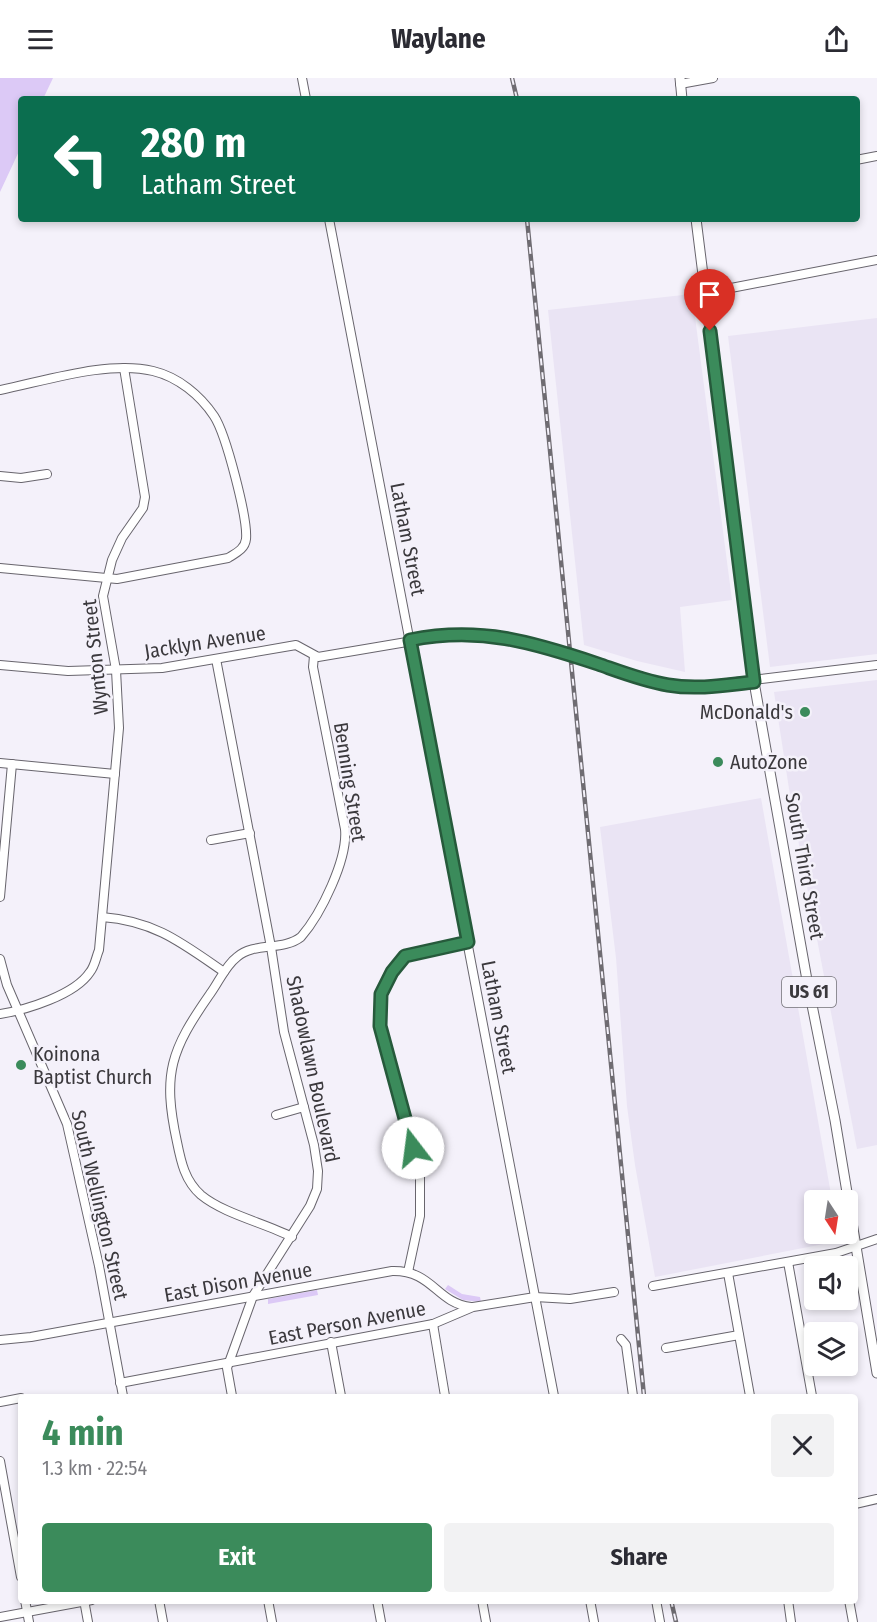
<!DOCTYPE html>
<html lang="en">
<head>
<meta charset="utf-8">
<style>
  :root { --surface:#fff; --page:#f2f2f3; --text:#2b2b33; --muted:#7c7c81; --accent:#3b8b5b }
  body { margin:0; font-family:"Fira Sans Condensed",sans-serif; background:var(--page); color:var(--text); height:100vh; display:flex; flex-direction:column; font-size:22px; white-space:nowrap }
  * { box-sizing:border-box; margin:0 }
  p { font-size:20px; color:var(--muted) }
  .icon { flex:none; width:33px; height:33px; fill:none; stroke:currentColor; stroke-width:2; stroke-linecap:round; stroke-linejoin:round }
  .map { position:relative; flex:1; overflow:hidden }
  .side { position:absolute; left:18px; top:1316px; width:840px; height:210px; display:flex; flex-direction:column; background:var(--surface); border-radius:6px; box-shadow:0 3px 9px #0003 }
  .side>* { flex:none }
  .hud { position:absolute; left:18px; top:18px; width:842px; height:126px; border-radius:6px; box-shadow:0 3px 9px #0003; background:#0b6e4f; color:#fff; overflow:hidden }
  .needle { width:39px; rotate:168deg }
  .buttons { position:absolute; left:804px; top:1112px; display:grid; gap:12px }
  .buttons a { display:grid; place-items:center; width:54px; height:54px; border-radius:6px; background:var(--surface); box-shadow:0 3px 9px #0003; font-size:30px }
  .pin { position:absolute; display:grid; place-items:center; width:51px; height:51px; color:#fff; margin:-62px -26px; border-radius:50% 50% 50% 0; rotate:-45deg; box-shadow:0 0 6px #0007 }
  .pin .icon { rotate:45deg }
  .me { position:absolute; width:66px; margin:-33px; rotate:345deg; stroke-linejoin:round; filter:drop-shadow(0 0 4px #0008) }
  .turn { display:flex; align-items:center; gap:21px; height:126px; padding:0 24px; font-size:27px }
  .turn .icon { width:78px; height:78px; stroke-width:2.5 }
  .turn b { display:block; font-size:42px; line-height:51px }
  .round { display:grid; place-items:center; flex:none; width:63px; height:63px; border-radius:6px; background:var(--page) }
  .head { display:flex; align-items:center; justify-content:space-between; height:102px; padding:0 24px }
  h1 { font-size:36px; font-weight:700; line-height:45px; color:var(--accent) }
  .button { display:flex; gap:12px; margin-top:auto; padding:12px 24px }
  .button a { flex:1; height:69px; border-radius:6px; background:var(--accent); color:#fff; font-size:24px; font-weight:700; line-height:69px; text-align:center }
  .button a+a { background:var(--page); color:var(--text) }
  header { display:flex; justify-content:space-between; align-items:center; height:78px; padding:0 24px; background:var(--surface); font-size:27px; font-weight:700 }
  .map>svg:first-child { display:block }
  .built { fill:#eae4f4 }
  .green { fill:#dcc9f6 }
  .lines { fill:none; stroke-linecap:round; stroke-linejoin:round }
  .minor-casing { stroke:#68656d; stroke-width:10 }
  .major-casing { stroke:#68656d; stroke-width:11 }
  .minor { stroke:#fff; stroke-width:8 }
  .major { stroke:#fff; stroke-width:9 }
  .rail-casing { stroke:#6f6c72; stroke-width:4.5 }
  .rail { stroke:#f4f1fa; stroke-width:2; stroke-dasharray:7; stroke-linecap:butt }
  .route-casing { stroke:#265a3b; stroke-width:15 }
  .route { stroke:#3b8b5b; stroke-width:10 }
  .poi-dot { fill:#3b8b5b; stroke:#f4f1fa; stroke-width:2 }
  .labels { text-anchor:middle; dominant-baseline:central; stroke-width:5; stroke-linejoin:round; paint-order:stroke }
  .shield { fill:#f4f1fa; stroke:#727076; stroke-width:1.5 }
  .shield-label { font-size:18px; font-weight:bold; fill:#3b393d }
  .street-label { font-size:20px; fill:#3b393d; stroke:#f4f1fa }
  .poi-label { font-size:20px; fill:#3b393d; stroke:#f4f1fa; text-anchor:start }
</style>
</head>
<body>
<header><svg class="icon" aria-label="menu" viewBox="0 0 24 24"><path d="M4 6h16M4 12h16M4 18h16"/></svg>Waylane<svg class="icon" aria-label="share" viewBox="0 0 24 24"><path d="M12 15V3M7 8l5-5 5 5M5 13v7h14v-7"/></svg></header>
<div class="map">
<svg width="877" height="1544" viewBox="0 0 877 1544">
  <rect width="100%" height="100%" fill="#f4f1fa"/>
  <g class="built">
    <polygon points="692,216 732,522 680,529 685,594 637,583 584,567 548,232"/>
    <polygon points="877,240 877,576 770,589 728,258"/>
    <polygon points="877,602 877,1067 857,1071 792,730 774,614"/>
    <polygon points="761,720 832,1122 814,1122 814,1155 838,1155 839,1163 655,1199 635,1087 627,1028 616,880 600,749"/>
  </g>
  <g class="green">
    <polygon points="0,0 53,0 43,21 21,21 21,69 0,114"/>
    <polygon points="448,1207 462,1216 480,1219 481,1224 463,1222 445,1211"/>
    <polygon points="317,1212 318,1217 268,1226 268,1221"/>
  </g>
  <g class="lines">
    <defs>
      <g id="minor">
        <polyline points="302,0 306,21"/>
        <polyline points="680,6 713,0"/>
        <polyline points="856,82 877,78"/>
        <polyline points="329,141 554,1318"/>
        <polyline points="705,215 877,182"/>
        <path d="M0 312C45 303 109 282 153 293 178 299 200 317 214 338 226 356 248 441 246 461 245 471 236 475 228 480L117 501 0 490"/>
        <polyline points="0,398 21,400 47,396"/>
        <polyline points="216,581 271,869 284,954 314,1067 318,1093 317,1111 310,1128 253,1218 227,1290 232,1318"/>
        <polyline points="0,587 68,593 162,590 296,567 318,579 454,556 492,557 528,564 630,597 686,610 877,587"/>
        <polyline points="0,685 115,696"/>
        <polyline points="211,762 250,755"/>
        <polyline points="0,819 12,686"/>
        <path d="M102 839C155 843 182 865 224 894"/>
        <polyline points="0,881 7,907 67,1046 99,1188 123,1318"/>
        <path d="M0 936C26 932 75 917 90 894 95 888 96 879 99 872L119 650 116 592 103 518 112 482 122 460 143 430 145 419 124 290"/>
        <polyline points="276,1037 304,1029"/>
        <path d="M292 1159C265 1145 224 1136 201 1117 185 1103 181 1084 177 1064 162 995 171 972 210 916 219 904 225 888 237 879 254 864 283 873 301 859 321 836 348 781 345 751L313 589 314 578"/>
        <polyline points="788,1184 812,1318"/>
        <polyline points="408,1194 420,1138 420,1096 381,950 380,920 392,894 405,878 468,864"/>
        <polyline points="728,1195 750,1318"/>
        <polyline points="653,1208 836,1175 877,1161"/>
        <polyline points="433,1246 445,1318"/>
        <polyline points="621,1261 626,1267 633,1318"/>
        <path d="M0 1262 31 1259 392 1193C433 1192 436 1225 471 1229"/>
        <polyline points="331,1264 341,1318"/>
        <polyline points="666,1270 739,1257"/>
        <polyline points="120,1305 433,1246 473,1229 535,1219 570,1221 614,1214"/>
        <polyline points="0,1324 21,1320"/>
        <polyline points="0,1383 21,1499"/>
        <polyline points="855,1426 877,1421"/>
        <polyline points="25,1522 29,1544"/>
        <polyline points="84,1522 88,1544"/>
        <polyline points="159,1522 163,1544"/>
        <polyline points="268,1522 272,1544"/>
        <polyline points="377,1522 381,1544"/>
        <polyline points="482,1522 486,1544"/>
        <polyline points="590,1522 594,1544"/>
        <polyline points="656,1522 660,1544"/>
        <polyline points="788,1522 791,1544"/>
        <polyline points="849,1522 853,1544"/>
        <polyline points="0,1539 92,1522"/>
      </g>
      <g id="major">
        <polyline points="680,0 682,21"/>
        <polyline points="696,141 754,604 807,902 835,1042 877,1295"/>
      </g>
    </defs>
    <use href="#minor" class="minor-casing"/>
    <use href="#major" class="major-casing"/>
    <use href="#minor" class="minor"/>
    <use href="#major" class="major"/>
    <defs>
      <g id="rail">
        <polyline points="512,0 517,21"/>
        <polyline points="527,141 644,1318"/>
        <polyline points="671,1522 676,1544"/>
      </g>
    </defs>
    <use href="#rail" class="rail-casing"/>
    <use href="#rail" class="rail"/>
  </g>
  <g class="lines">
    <defs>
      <path id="route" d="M413 1070 380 948 381 916 392 894 405 878 468 864 410 562C480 548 532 564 598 586 621 594 644 603 668 607 697 612 726 607 754 604L710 253"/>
    </defs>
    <use href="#route" class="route-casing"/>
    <use href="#route" class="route"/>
  </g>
  <g class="poi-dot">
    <circle cx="805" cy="634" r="6"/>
    <circle cx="718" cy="684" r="6"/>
    <circle cx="21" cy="987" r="6"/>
  </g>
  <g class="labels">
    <rect class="shield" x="782" y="899" width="54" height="30" rx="4.5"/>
    <g class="shield-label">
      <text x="809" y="914">US 61</text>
    </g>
    <g class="street-label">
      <text transform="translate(408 461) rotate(79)">Latham Street</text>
      <text transform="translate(205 564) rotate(-9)">Jacklyn Avenue</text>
      <text transform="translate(95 579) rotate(-96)">Wynton Street</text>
      <text transform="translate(350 704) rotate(81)">Benning Street</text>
      <text transform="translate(805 788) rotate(80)">South Third Street</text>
      <text transform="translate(499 939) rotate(79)">Latham Street</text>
      <text transform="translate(313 991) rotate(78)">Shadowlawn Boulevard</text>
      <text transform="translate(100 1127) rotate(77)">South Wellington Street</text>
      <text transform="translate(238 1204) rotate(-10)">East Dison Avenue</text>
      <text transform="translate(347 1245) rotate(-11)">East Person Avenue</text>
    </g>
    <g class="poi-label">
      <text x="793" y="634" text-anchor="end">McDonald's</text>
      <text x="730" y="684">AutoZone</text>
      <text x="33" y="976">Koinona<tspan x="33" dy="23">Baptist Church</tspan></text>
    </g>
  </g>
</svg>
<div class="buttons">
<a><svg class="needle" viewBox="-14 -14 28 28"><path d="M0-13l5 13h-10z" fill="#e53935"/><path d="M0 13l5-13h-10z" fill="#7c7c81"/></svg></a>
<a><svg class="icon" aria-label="sound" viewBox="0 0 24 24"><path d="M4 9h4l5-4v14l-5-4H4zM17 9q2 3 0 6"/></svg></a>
<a><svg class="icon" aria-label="layers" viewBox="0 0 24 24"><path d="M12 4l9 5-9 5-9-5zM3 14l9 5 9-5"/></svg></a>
</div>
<div class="pin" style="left:710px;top:253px;background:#d93025"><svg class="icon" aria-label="arrive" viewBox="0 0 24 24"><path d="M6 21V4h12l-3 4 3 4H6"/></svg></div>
<svg class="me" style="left:413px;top:1070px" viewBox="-20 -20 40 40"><circle r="19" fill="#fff"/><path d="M0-13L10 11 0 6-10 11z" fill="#3b8b5b"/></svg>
<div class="hud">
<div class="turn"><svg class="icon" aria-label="left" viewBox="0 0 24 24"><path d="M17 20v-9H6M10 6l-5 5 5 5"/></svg><div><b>280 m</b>Latham Street</div></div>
</div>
<section class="side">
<div class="head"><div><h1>4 min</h1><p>1.3 km · 22:54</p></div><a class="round"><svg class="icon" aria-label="close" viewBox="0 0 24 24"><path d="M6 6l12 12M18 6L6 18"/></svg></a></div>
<div class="button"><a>Exit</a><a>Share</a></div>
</section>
</div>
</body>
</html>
